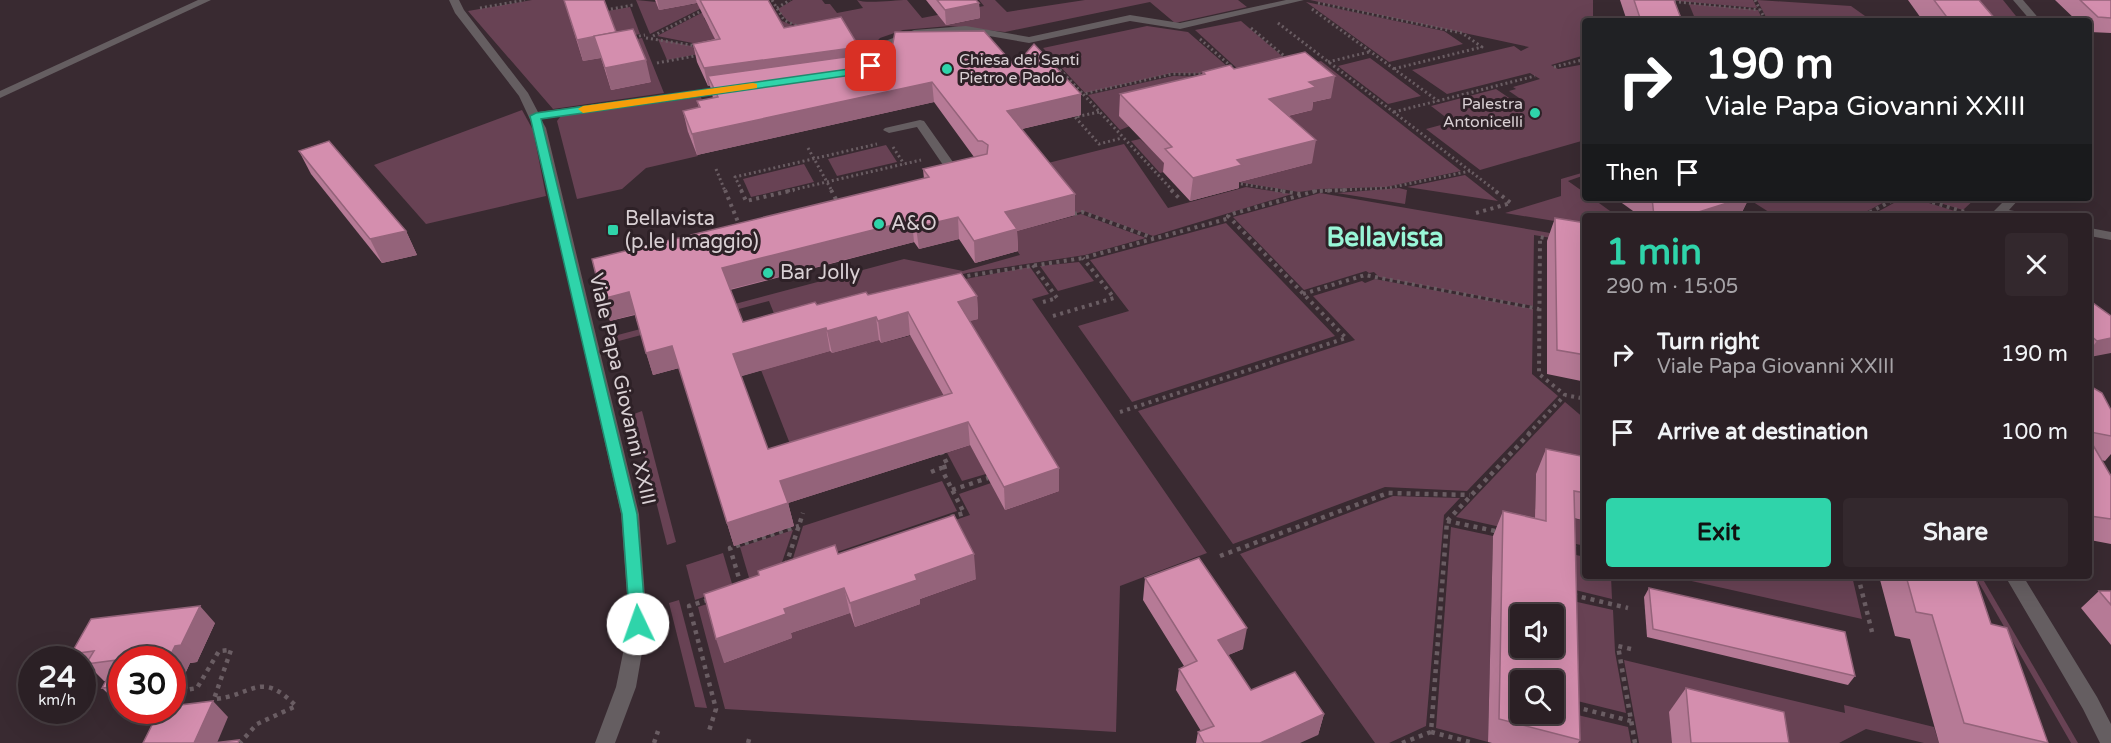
<!DOCTYPE html>
<html lang="en">
<head>
<meta charset="utf-8">
<style>
  :root { --surface:#2b2025; --page:#33282d; --text:#f1f3f6; --muted:#a6a3a7; --line:#473e42; --accent:#2fd4aa }
  body { margin:0; font-family:"Varela Round",sans-serif; background:var(--page); color:var(--text); height:100vh; display:flex; flex-direction:column; font-size:22px; white-space:nowrap }
  * { box-sizing:border-box; margin:0 }
  p { font-size:20px; color:var(--muted) }
  .icon { flex:none; width:33px; height:33px; fill:none; stroke:currentColor; stroke-width:2; stroke-linecap:round; stroke-linejoin:round }
  .map { position:relative; flex:1; overflow:hidden }
  .side { position:absolute; left:1582px; top:213px; width:510px; height:366px; display:flex; flex-direction:column; background:var(--surface); border-radius:6px; box-shadow:0 6px 24px #0002,0 0 0 2px var(--line) }
  .side>* { flex:none }
  .hud { position:absolute; left:1582px; top:18px; width:510px; height:183px; border-radius:6px; box-shadow:0 6px 24px #0002,0 0 0 2px var(--line); background:#202124; color:#fff; overflow:hidden }
  .tools { position:absolute; left:1510px; top:604px; display:grid; gap:12px }
  .tools a { display:grid; place-items:center; width:54px; height:54px; border-radius:6px; background:var(--surface); box-shadow:0 6px 24px #0002,0 0 0 2px var(--line); font-size:30px }
  .speed { position:absolute; left:18px; top:646px; display:flex; gap:12px; font-size:30px; font-weight:700; text-align:center }
  .speed>* { display:grid; place-content:center; width:78px; height:78px; border-radius:50%; background:var(--surface); box-shadow:0 6px 24px #0002,0 0 0 2px var(--line); line-height:1 }
  .speed small { font-size:15px; font-weight:400 }
  .speed .limit { border:9px solid #d22; background:#fff; color:#111 }
  .pin { position:absolute; display:grid; place-items:center; width:51px; height:51px; color:#fff; margin:-26px; border-radius:12px; box-shadow:0 3px 9px #0006 }
  .me { position:absolute; width:66px; margin:-33px; rotate:357deg; stroke-linejoin:round; filter:drop-shadow(0 0 4px #0008) }
  .turn { display:flex; align-items:center; gap:21px; height:126px; padding:0 24px; font-size:27px }
  .turn .icon { width:78px; height:78px; stroke-width:2.5 }
  .turn b { display:block; font-size:42px; line-height:51px }
  .then { display:flex; align-items:center; height:57px; padding:0 24px; background:#0003; gap:12px; font-size:22px }
  .round { display:grid; place-items:center; flex:none; width:63px; height:63px; border-radius:6px; background:var(--page) }
  .overview { display:flex; align-items:center; justify-content:space-between; height:102px; padding:0 24px }
  h1 { font-size:36px; font-weight:700; line-height:45px; color:var(--accent) }
  .primary-button { display:flex; gap:12px; margin-top:auto; padding:12px 24px }
  .primary-button a { flex:1; height:69px; border-radius:6px; background:var(--accent); color:#111; font-size:24px; font-weight:700; line-height:69px; text-align:center }
  .primary-button a+a { background:var(--page); color:var(--text) }
  ul { padding:0; list-style:none }
  li { display:flex; align-items:center; gap:18px; height:78px; padding:0 24px }
  li div { flex:1 }
  li b { display:block; font-size:22px }
  li em { font-style:normal }
  .map>svg:first-child { display:block }
  .green { fill:#684254 }
  .lines { fill:none; stroke-linecap:round; stroke-linejoin:round }
  .path-far2 { stroke:#6a5d63; stroke-width:3; stroke-dasharray:2 3; stroke-linecap:butt }
  .path-far1 { stroke:#6a5d63; stroke-width:4; stroke-dasharray:3 4.5; stroke-linecap:butt }
  .path { stroke:#6a5d63; stroke-width:4.5; stroke-dasharray:4 5; stroke-linecap:butt }
  .lane { fill:#655e61; fill-rule:evenodd }
  .street { fill:#655e61; fill-rule:evenodd }
  .wall { fill:#b67a96; fill-rule:evenodd }
  .shaded-wall { fill:#94637a }
  .building { fill:#d48eae; stroke:#94637a; stroke-width:1.5; fill-rule:evenodd }
  .route { fill:#2fd4aa; stroke:#1f8a6e; stroke-width:1.5 }
  .slow { fill:#f59e0b }
  .poi-dot { fill:#2fd4aa; stroke:#2e2127; stroke-width:2 }
  .labels { text-anchor:middle; dominant-baseline:central; stroke-width:6; stroke-linejoin:round; paint-order:stroke }
  .far-poi-label { font-size:16px; fill:#d9d0d4; stroke:#2e2127; text-anchor:start }
  .poi-label { font-size:20px; fill:#d9d0d4; stroke:#2e2127; text-anchor:start }
  .street-label { font-size:20px; fill:#d9d0d4; stroke:#2e2127 }
  .district-label { font-size:26px; font-weight:bold; fill:#99f6d7; stroke:#2e2127 }
</style>
</head>
<body>
<div class="map">
<svg width="2111" height="743" viewBox="0 0 2111 743">
  <rect width="100%" height="100%" fill="#392a31"/>
  <g class="green">
    <polygon points="532,0 592,0 583,61 601,58 611,90 618,42 642,38 664,93 553,109 468,11"/>
    <polygon points="636,0 687,5 718,0 650,34"/>
    <polygon points="760,0 769,0 782,21 808,32 723,49 657,36 709,9 704,18 709,27"/>
    <path d="M793 0H822L825 4H830L837 13 863 8 857 0C866 4 895 0 907 0L922 18 984 6 979 0H995L1007 12 1085 0H1238L1247 7 1175 23 1150 2 1005 32 949 26 903 30 880 38 869 50 867 60 844 26C818 31 794 35 778 9Z"/>
    <polygon points="1310,0 1593,0 1593,21 1586,21 1585,55 1551,65 1558,69 1585,64 1585,140 1480,170 1426,129 1452,122 1431,106 1496,89 1518,104 1525,102 1509,91 1516,89 1513,87 1540,79 1530,73 1447,94 1412,70 1514,46 1521,51 1529,47"/>
    <polygon points="1666,0 1753,0 1757,8"/>
    <polygon points="1757,0 1851,6 1872,21 1768,21"/>
    <polygon points="1975,0 2003,0 2020,21 1992,21"/>
    <polygon points="1306,2 1444,31 1463,44 1389,62"/>
    <polygon points="1689,4 1758,10 1763,21 1696,21"/>
    <polygon points="630,7 640,34 617,39 607,11"/>
    <polygon points="1241,21 1289,62 1241,72 1195,30"/>
    <polygon points="1147,26 1188,32 1236,74 1172,73 1085,93 1043,48"/>
    <polygon points="658,39 715,51 667,60"/>
    <polygon points="1370,58 1421,96 1388,104 1338,66"/>
    <polygon points="1321,61 1461,171 1386,187 1320,189 1299,192 1231,181 1130,126 1120,130 1088,95 1173,76 1243,77"/>
    <polygon points="701,97 708,120 688,132 698,156 646,168 622,189 577,199 557,121 561,116"/>
    <polygon points="522,110 533,130 546,196 426,224 374,165"/>
    <polygon points="1140,139 1151,149 1195,164 1160,173 1131,141"/>
    <polygon points="1124,144 1168,208 1246,187 1292,194 1153,236 1084,211 1074,214 1036,166"/>
    <polygon points="886,145 897,162 837,176 828,159"/>
    <polygon points="804,164 814,182 751,197 743,179"/>
    <polygon points="1585,172 1585,175 1568,181 1585,193 1586,198 1592,198 1617,216 1586,216 1585,226 1505,213 1561,196 1561,179"/>
    <polygon points="1465,175 1498,201 1407,187"/>
    <polygon points="1399,188 1407,190 1405,204 1337,193"/>
    <polygon points="1320,193 1585,239 1585,244 1534,235 1533,306 1379,277 1374,272 1369,273 1366,271 1304,290 1233,217"/>
    <polygon points="1747,198 1892,198 1858,216 1775,216"/>
    <polygon points="1903,198 1913,198 1961,213 1957,216 1870,216"/>
    <polygon points="1923,198 1976,198 1963,210"/>
    <polygon points="1081,214 1146,238 1085,255 967,273 923,285 920,282 777,321 769,301 615,342 614,336 904,259 963,271 1020,255 1006,234"/>
    <polygon points="1226,223 1335,336 1132,402 1078,326 1129,311 1090,260"/>
    <polygon points="1079,262 1094,281 1058,291 1040,266"/>
    <polygon points="1030,267 1049,294 1032,299 1207,553 1120,586 1116,732 725,709 698,607 781,579 725,662 792,638 791,633 850,613 856,627 911,535 970,515 959,494 991,483 944,397 790,444 761,370 830,351 832,353 879,340 881,343 977,319 954,281"/>
    <polygon points="1375,279 1533,309 1532,374 1558,396 1467,491 1385,487 1233,544 1138,411 1355,340 1313,296 1362,281 1365,283"/>
    <polygon points="1565,402 1585,419 1585,484 1536,474 1535,509 1585,521 1585,546 1456,517"/>
    <polygon points="949,406 986,474 962,481 926,413"/>
    <polygon points="642,411 676,542 667,545 634,414"/>
    <polygon points="942,481 957,511 790,568 803,526"/>
    <polygon points="1393,496 1460,498 1444,515 1426,726 1389,743 1375,743 1240,554"/>
    <polygon points="1451,527 1493,536 1488,742 1436,728"/>
    <polygon points="793,530 779,571 750,581 740,547"/>
    <polygon points="1563,552 1585,557 1586,576 1611,576 1612,599 1563,587"/>
    <polygon points="723,553 733,587 695,600 686,565"/>
    <polygon points="1669,576 1852,576 1862,619"/>
    <polygon points="1975,576 1981,576 2078,743 2071,743"/>
    <polygon points="1564,599 1613,610 1615,652 1626,713 1565,698"/>
    <polygon points="679,600 707,708 695,707 669,603"/>
    <polygon points="1624,660 1845,713 1844,705 1934,727 1939,743 1924,743 1866,729 1839,743 1639,743"/>
    <polygon points="1565,712 1628,727 1631,743 1566,743"/>
  </g>
  <g class="lines">
    <g class="path-far2">
      <polyline points="772,0 784,20 799,27"/>
      <polyline points="1755,0 1766,21"/>
      <polyline points="1669,1 1760,10"/>
      <polyline points="1318,3 1462,33 1482,47 1393,69"/>
      <polyline points="480,8 525,0"/>
      <polyline points="777,8 790,0"/>
      <polyline points="1312,9 1438,101"/>
      <polyline points="606,10 633,5"/>
      <polyline points="1278,23 1496,191"/>
      <polyline points="1251,28 1289,60"/>
      <polyline points="653,36 705,9"/>
      <polyline points="634,37 645,35"/>
      <polyline points="646,38 697,46"/>
      <polyline points="1200,39 1233,68"/>
      <polyline points="1046,55 1083,94"/>
      <polyline points="1328,62 1369,52"/>
      <polyline points="657,63 700,55"/>
      <polyline points="1554,67 1586,59"/>
      <polyline points="1099,112 1075,117 1099,144 1122,138"/>
      <polyline points="1394,112 1535,76"/>
      <polyline points="893,147 904,164"/>
      <polyline points="808,148 832,191"/>
      <polyline points="716,169 725,191"/>
      <polyline points="1236,183 1284,191"/>
      <polyline points="742,191 735,177 877,144"/>
      <polyline points="788,191 921,160"/>
      <polyline points="1173,191 1083,94 1172,74 1207,74"/>
      <polyline points="1315,191 1388,188 1470,171"/>
    </g>
    <g class="path-far1">
      <polyline points="725,190 740,227"/>
      <polyline points="741,190 746,201 794,190"/>
      <polyline points="831,190 838,203"/>
      <polyline points="1171,190 1180,199"/>
      <polyline points="1275,190 1300,194"/>
      <polyline points="1918,198 1975,215"/>
      <polyline points="1476,213 1511,203 1494,190"/>
      <polyline points="1074,214 1082,212 1153,238"/>
      <polyline points="1863,216 1897,198"/>
      <polyline points="1551,239 1540,237 1539,374 1565,395"/>
      <polyline points="1033,265 1057,298 1043,302"/>
      <polyline points="960,277 1083,258 1230,218 1228,216 1235,213 1316,191 1347,190"/>
      <polyline points="1303,294 1365,275 1539,309"/>
      <polyline points="1053,316 1114,298 1083,258"/>
      <polyline points="1120,412 1346,338 1230,218"/>
      <polyline points="1528,434 1565,395 1586,399"/>
    </g>
    <g class="path">
      <polyline points="941,451 948,466 941,468"/>
      <polyline points="931,472 941,468 964,513 951,517"/>
      <polyline points="952,490 988,478"/>
      <polyline points="1447,521 1500,532"/>
      <polyline points="1572,547 1586,550"/>
      <polyline points="1220,556 1388,493 1470,495"/>
      <polyline points="786,565 803,513"/>
      <polyline points="1858,576 1872,632"/>
      <polyline points="741,585 730,548 799,526"/>
      <polyline points="1573,595 1628,608"/>
      <polyline points="708,600 689,606 716,709 708,734"/>
      <polyline points="1631,649 1618,646 1635,743"/>
      <path d="M184 676 186 690 197 688 219 651 231 650 214 699C253 696 260 669 296 706L257 724 240 743"/>
      <polyline points="1575,707 1631,721"/>
      <polyline points="1431,732 1474,743"/>
      <polyline points="654,743 658,731"/>
      <polyline points="748,743 750,736"/>
      <polyline points="1402,743 1431,732 1447,521 1530,433"/>
    </g>
    <polygon class="lane" points="920,120 924,121 960,172 960,178 952,178 917,127 889,133 883,130 885,128"/>
    <g class="street">
      <polygon points="198,0 211,0 0,98 0,91"/>
      <polygon points="449,0 459,0 464,10 528,93 538,112 732,86 738,89 732,92 541,119 546,128 639,514 647,624 636,687 615,743 595,743 616,687 629,624 621,514 534,128 519,96 455,13"/>
      <polygon points="1286,0 1304,0 1180,29 1130,21 1029,43 966,32 916,36 888,47 875,68 857,74 852,71 867,64 880,43 914,30 966,26 1029,37 1130,15 1180,23"/>
      <polygon points="2013,0 2023,0 2041,21 2031,21"/>
      <polygon points="2007,198 2020,198 2009,210 2025,213 2026,216 1989,216"/>
      <polygon points="2090,228 2111,232 2111,240 2090,236"/>
      <polygon points="2005,576 2023,576 2097,697 2111,724 2111,743 2100,743 2083,709"/>
    </g>
  </g>
  <g class="wall">
    <polygon points="564,0 616,32 651,82 611,90 601,58 583,61"/>
    <path d="M655 0H768L784 28 860 54 886 81 1015 66 1081 115 1022 129 1075 215 1017 231 1018 251 975 263 959 239 919 249 914 242 730 290 743 322 817 305 868 295 977 296 978 319 969 321 1059 468V491L1005 510 970 445 788 503 794 526 734 546 679 368 653 375 635 315 610 321 602 299 924 179 923 169 974 157 934 102 697 155 688 132 683 111 699 108 697 101 713 98 710 86H708L697 62 693 44 715 39 697 3 659 10ZM910 335 944 396 768 449 741 376 830 351 832 353 879 340 881 343Z"/>
    <polygon points="926,0 976,0 979,3 980,18 946,25"/>
    <polygon points="1620,0 1674,0 1682,21 1627,21"/>
    <polygon points="1908,0 1979,0 1997,21 1923,21"/>
    <polygon points="2055,0 2111,0 2111,33 2090,32 2090,21 2077,21"/>
    <polygon points="1234,69 1331,98 1313,102 1312,110 1288,116 1312,163 1239,182 1239,188 1190,201 1163,172 1164,163 1119,116 1120,94 1202,75 1203,72"/>
    <polygon points="299,151 406,231 417,255 382,263 311,174"/>
    <polygon points="1615,198 1749,198 1740,216 1640,216"/>
    <polygon points="1555,218 1586,223 1586,382 1547,374 1547,241"/>
    <polygon points="2090,303 2111,316 2090,357"/>
    <polygon points="2090,386 2111,410 2111,454 2105,461 2101,460 2111,476 2111,544 2090,540"/>
    <polygon points="1546,449 1586,457 1586,521 1574,518 1580,740 1578,743 1492,743 1488,742 1493,536 1503,511 1535,518 1536,474"/>
    <polygon points="838,554 976,579 920,599 920,604 855,627 850,613 791,633 792,638 724,663 759,575"/>
    <polygon points="1879,576 1975,576 1991,624 2048,743 1939,743 1910,639 1895,636"/>
    <polygon points="1145,578 1243,649 1228,655 1251,690 1324,714 1318,735 1201,731 1176,690 1179,669 1184,666 1143,600"/>
    <polygon points="1649,588 1855,676 1848,685 1647,637 1644,597"/>
    <polygon points="2099,591 2111,591 2111,645 2081,608"/>
    <polygon points="215,623 197,662 190,663 174,698 172,698 172,660 122,660 122,704 119,704 102,688 106,681 104,681 93,670 89,671 82,665 82,660 77,660 71,654"/>
    <polygon points="1686,688 1789,743 1672,743 1669,712"/>
    <polygon points="1198,732 1204,743 1196,743"/>
  </g>
  <g class="shaded-wall">
    <polygon points="657,0 696,0 697,3 659,10"/>
    <polygon points="979,3 980,18 946,25 945,10"/>
    <polygon points="594,37 601,58 583,61 577,40"/>
    <polygon points="859,47 862,65 708,76 710,86 708,86 704,68"/>
    <polygon points="646,60 651,82 611,90 605,68"/>
    <polygon points="1335,76 1331,98 1313,102 1312,110 1266,121 1269,99 1309,82"/>
    <polygon points="932,82 934,102 697,155 692,134"/>
    <polygon points="1081,94 1081,115 1008,132 1007,111"/>
    <polygon points="1316,140 1312,163 1239,182 1239,188 1190,201 1193,178 1237,160"/>
    <polygon points="1075,194 1075,215 1017,231 1018,251 975,263 974,241 1005,212"/>
    <polygon points="1743,198 1749,198 1740,216 1686,216"/>
    <polygon points="958,217 959,239 919,249 916,227"/>
    <polygon points="912,220 914,242 727,290 722,268"/>
    <polygon points="406,231 417,255 382,263 370,239"/>
    <polygon points="629,292 636,314 610,321 602,299"/>
    <polygon points="977,296 978,319 959,324 958,302"/>
    <polygon points="908,312 910,335 881,343 878,321"/>
    <polygon points="876,317 879,340 832,353 827,331"/>
    <polygon points="826,328 830,351 739,377 733,354"/>
    <polygon points="2111,338 2111,353 2090,357 2090,350 2097,341"/>
    <polygon points="672,346 679,368 653,375 646,353"/>
    <polygon points="968,422 970,445 788,503 794,526 734,546 727,523 780,481"/>
    <polygon points="1059,468 1059,491 1005,510 1004,487"/>
    <polygon points="974,554 976,579 920,599 920,604 855,627 850,603 915,575"/>
    <polygon points="844,588 850,613 791,633 792,638 724,663 716,639 784,609"/>
    <polygon points="200,606 215,623 197,662 190,663 174,698 172,696 172,660 168,660 175,646"/>
    <polygon points="1247,628 1243,649 1214,661 1218,640"/>
    <polygon points="213,701 228,717 217,743 194,743"/>
    <polygon points="1324,714 1318,735 1300,743 1260,743"/>
  </g>
  <g class="building">
    <polygon points="564,0 604,0 616,32 577,40"/>
    <polygon points="700,0 768,0 784,28 841,17 859,47 704,68 693,44 720,39"/>
    <polygon points="937,0 976,0 979,3 945,10"/>
    <polygon points="1634,0 1674,0 1682,21 1641,21"/>
    <polygon points="1934,0 1979,0 1997,21 1964,21 1949,20"/>
    <polygon points="2080,0 2111,0 2111,18 2098,17"/>
    <polygon points="633,29 646,60 605,68 594,36"/>
    <path d="M984 31 1015 66 1034 44 1081 94 1007 111 1075 194 1005 212 1017 229 974 241 958 217 916 227 912 220 722 268 743 322 815 302 817 305 866 292 868 295 961 273 977 296 958 302 1059 468 1004 487 968 422 780 481 788 503 727 523 672 346 646 353 629 292 602 299 592 259 929 177 923 169 987 154 988 145 982 141H978L932 82 692 134 683 111 700 107 697 101 718 97 708 76 867 54 886 81 895 32ZM908 312 952 393 768 449 733 354 826 328 827 331 876 317 878 321Z"/>
    <polygon points="1305,52 1335,76 1309,82 1316,87 1269,99 1316,140 1237,160 1242,165 1193,178 1165,149 1172,147 1120,94 1205,74 1203,72 1230,65 1234,69"/>
    <polygon points="329,141 406,231 370,239 299,151"/>
    <polygon points="1652,198 1743,198 1686,216 1654,216"/>
    <polygon points="1555,218 1586,223 1586,355 1557,350"/>
    <polygon points="2090,303 2093,303 2111,316 2111,338 2097,341 2090,335"/>
    <polygon points="2090,386 2102,393 2111,410 2111,436 2090,432"/>
    <polygon points="2090,440 2111,476 2111,519 2090,516"/>
    <path d="M1546 449 1586 457V493L1574 491 1580 740 1499 719 1503 511 1546 521ZM1521 615H1554V648H1521ZM1521 681H1554V714H1521Z"/>
    <polygon points="954,515 974,554 915,575 917,580 850,603 844,588 784,609 786,614 716,639 704,594 759,575 758,571 835,545 838,554"/>
    <polygon points="1199,558 1247,628 1218,640 1251,690 1295,672 1324,714 1260,743 1204,743 1198,732 1214,726 1179,669 1197,661 1145,578"/>
    <polygon points="1906,576 1975,576 1991,624 2007,628 2048,743 1964,723 1932,615 1916,612"/>
    <polygon points="1649,588 1845,632 1855,676 1653,629"/>
    <polygon points="2099,591 2111,591 2111,605"/>
    <polygon points="200,606 181,645 175,646 168,660 122,660 122,686 102,688 117,660 86,664 94,651 71,654 91,619"/>
    <polygon points="1686,688 1784,712 1789,743 1691,743"/>
    <polygon points="213,701 194,743 143,743 159,711 172,711 172,706"/>
    <polygon points="239,740 238,743 213,743"/>
  </g>
  <polygon class="route" points="871,63 876,66 866,73 541,119 637,514 646,624 644,629 638,631 632,629 630,624 622,514 530,116 536,113 863,67"/>
  <polygon class="slow" points="753,83 757,84 757,88 583,113 578,109 583,106"/>
  <g class="poi-dot">
    <circle cx="947" cy="69" r="6"/>
    <circle cx="1535" cy="113" r="6"/>
    <circle cx="879" cy="224" r="6"/>
    <rect x="607" y="224" width="12" height="12" rx="3"/>
    <circle cx="768" cy="273" r="6"/>
  </g>
  <g class="labels">
    <g class="far-poi-label">
      <text x="959" y="60">Chiesa dei Santi<tspan x="959" dy="18">Pietro e Paolo</tspan></text>
      <text x="1523" y="104" text-anchor="end">Palestra<tspan x="1523" dy="18">Antonicelli</tspan></text>
    </g>
    <g class="poi-label">
      <text x="625" y="219">Bellavista<tspan x="625" dy="23">(p.le I maggio)</tspan></text>
      <text x="891" y="224">A&amp;O</text>
      <text x="780" y="273">Bar Jolly</text>
    </g>
    <g class="street-label">
      <text transform="translate(622 389) rotate(77)">Viale Papa Giovanni XXIII</text>
    </g>
    <g class="district-label">
      <text x="1385" y="237">Bellavista</text>
    </g>
  </g>
</svg>
<div class="tools">
<a><svg class="icon" aria-label="sound" viewBox="0 0 24 24"><path d="M4 9h4l5-4v14l-5-4H4zM17 9q2 3 0 6"/></svg></a>
<a><svg class="icon" aria-label="search" viewBox="0 0 24 24"><circle cx="10" cy="10" r="6"/><path d="M15 15l6 6"/></svg></a>
</div>
<div class="speed"><div>24<small>km/h</small></div><div class="limit">30</div></div>
<div class="pin" style="left:871px;top:66px;background:#d93025"><svg class="icon" aria-label="arrive" viewBox="0 0 24 24"><path d="M6 21V4h12l-3 4 3 4H6"/></svg></div>
<svg class="me" style="left:638px;top:624px" viewBox="-20 -20 40 40"><circle r="19" fill="#fff"/><path d="M0-13L10 11 0 6-10 11z" fill="#2fd4aa"/></svg>
<div class="hud">
<div class="turn"><svg class="icon" aria-label="right" viewBox="0 0 24 24"><path d="M7 20v-9h11M14 6l5 5-5 5"/></svg><div><b>190 m</b>Viale Papa Giovanni XXIII</div></div>
<div class="then">Then<svg class="icon" aria-label="arrive" viewBox="0 0 24 24"><path d="M6 21V4h12l-3 4 3 4H6"/></svg></div>
</div>
<section class="side">
<div class="overview"><div><h1>1 min</h1><p>290 m · 15:05</p></div><a class="round"><svg class="icon" aria-label="close" viewBox="0 0 24 24"><path d="M6 6l12 12M18 6L6 18"/></svg></a></div>
<ul>
<li><svg class="icon" aria-label="right" viewBox="0 0 24 24"><path d="M7 20v-9h11M14 6l5 5-5 5"/></svg><div><b>Turn right</b><p>Viale Papa Giovanni XXIII</p></div><em>190 m</em></li>
<li><svg class="icon" aria-label="arrive" viewBox="0 0 24 24"><path d="M6 21V4h12l-3 4 3 4H6"/></svg><div><b>Arrive at destination</b></div><em>100 m</em></li>
</ul>
<div class="primary-button"><a>Exit</a><a>Share</a></div>
</section>
</div>
</body>
</html>
